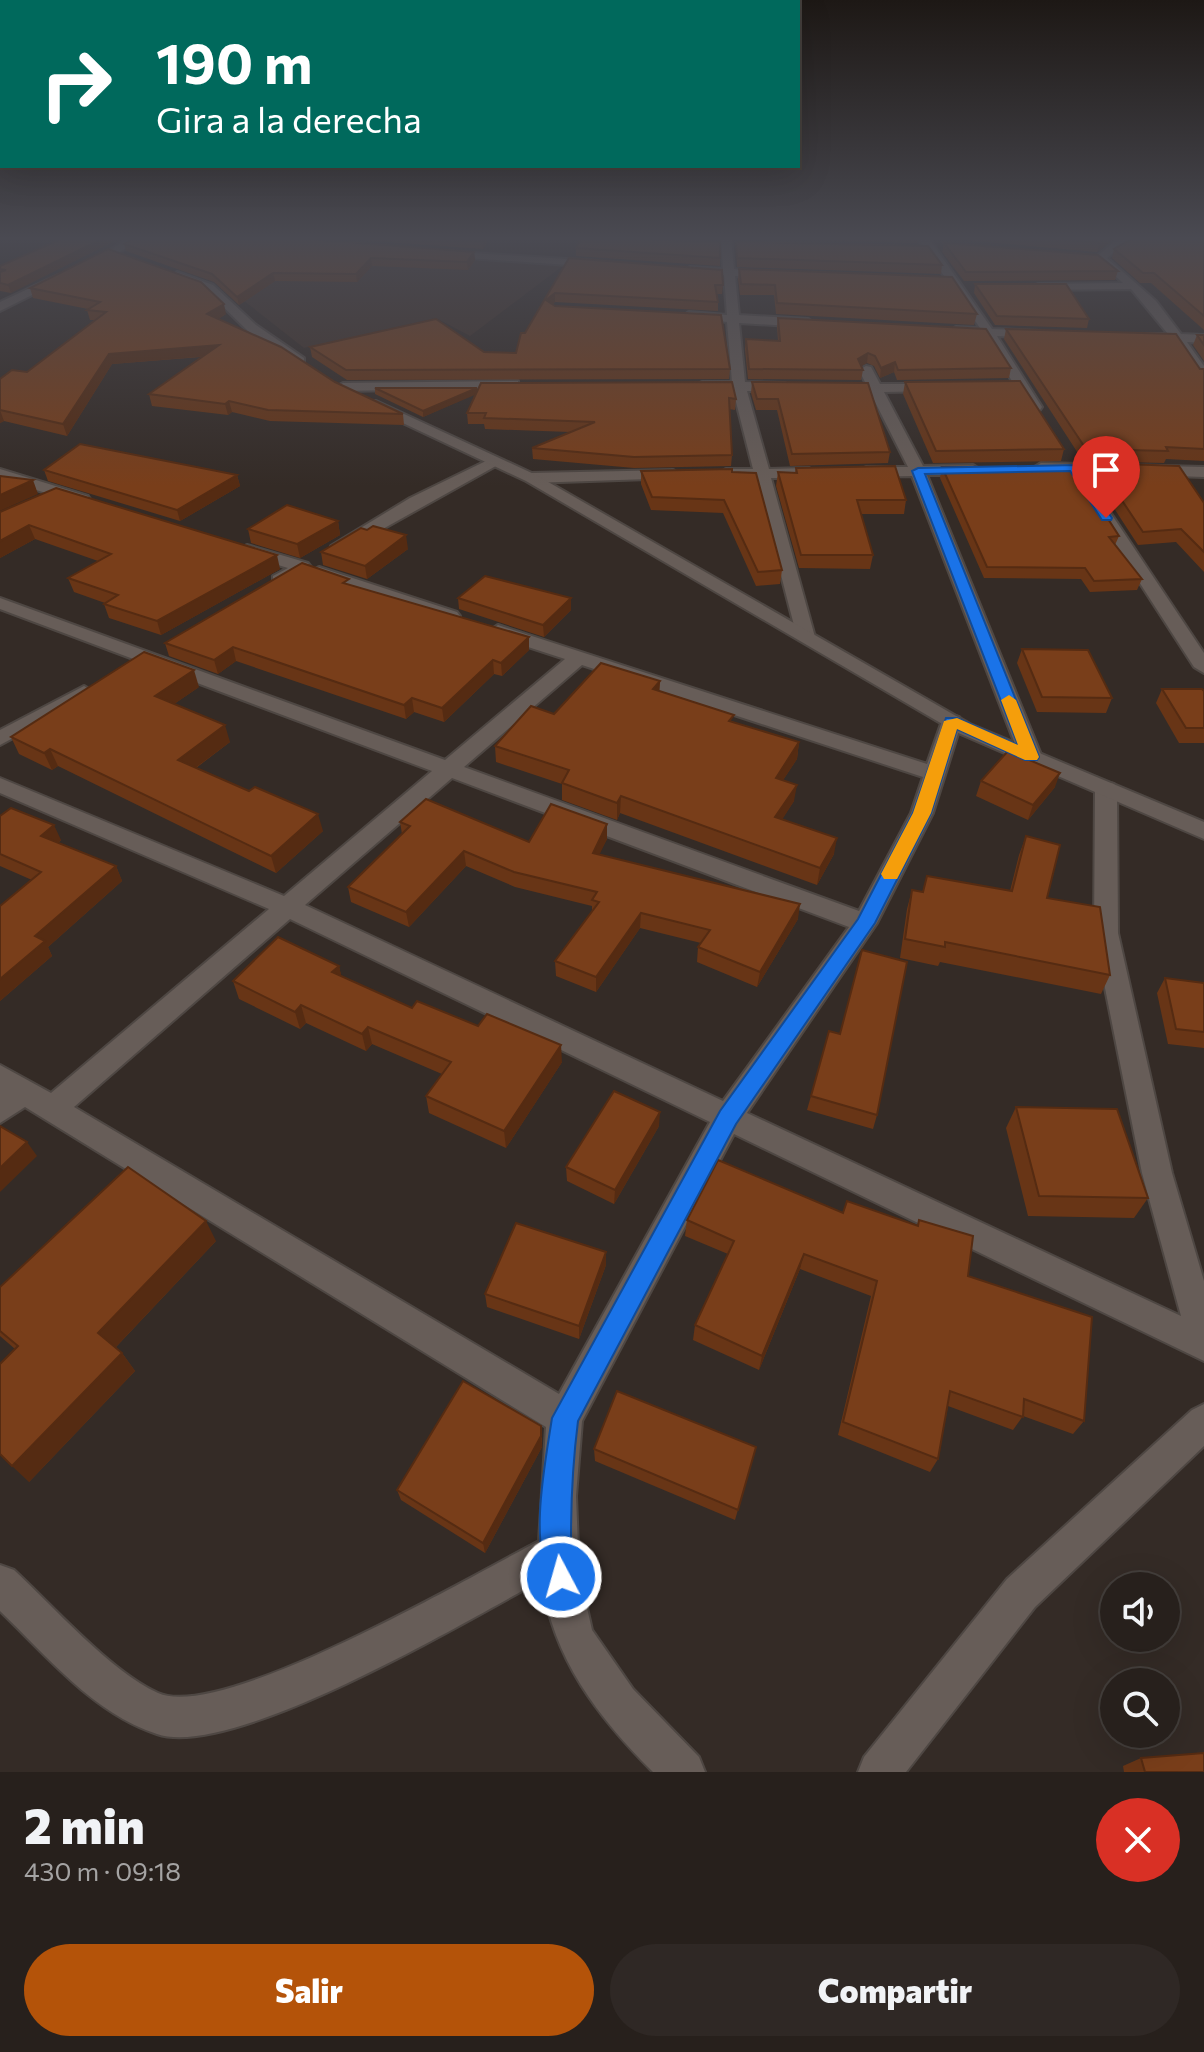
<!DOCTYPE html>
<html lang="es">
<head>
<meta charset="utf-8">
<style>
  :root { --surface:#27201c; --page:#2f2825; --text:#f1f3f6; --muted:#a4a3a3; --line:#433e3b; --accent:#b45309 }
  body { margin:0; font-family:Commissioner,sans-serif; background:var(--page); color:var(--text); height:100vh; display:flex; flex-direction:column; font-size:30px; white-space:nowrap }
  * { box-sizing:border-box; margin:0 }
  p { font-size:26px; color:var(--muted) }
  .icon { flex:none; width:44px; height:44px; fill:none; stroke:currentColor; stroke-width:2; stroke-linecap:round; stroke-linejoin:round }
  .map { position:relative; height:1772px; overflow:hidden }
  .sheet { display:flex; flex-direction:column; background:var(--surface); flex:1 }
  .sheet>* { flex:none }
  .guide { position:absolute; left:0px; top:0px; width:800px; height:168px; box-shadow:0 8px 32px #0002,0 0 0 2px var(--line); background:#00695c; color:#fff; overflow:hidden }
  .controls { position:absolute; left:1100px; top:1572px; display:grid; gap:16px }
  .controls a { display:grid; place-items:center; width:80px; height:80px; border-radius:50%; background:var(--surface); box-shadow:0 8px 32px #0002,0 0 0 2px var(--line); font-size:40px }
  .pin { position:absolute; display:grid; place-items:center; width:68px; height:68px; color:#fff; margin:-82px -34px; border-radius:50% 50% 50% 0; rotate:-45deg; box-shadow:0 0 8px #0007 }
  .pin .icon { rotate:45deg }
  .me { position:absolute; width:88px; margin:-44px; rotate:354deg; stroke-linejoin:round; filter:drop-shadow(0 0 6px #0008) }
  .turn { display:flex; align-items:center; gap:28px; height:168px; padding:0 24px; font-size:36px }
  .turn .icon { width:104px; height:104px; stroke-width:2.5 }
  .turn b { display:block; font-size:56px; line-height:68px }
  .round { display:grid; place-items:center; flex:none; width:84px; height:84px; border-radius:42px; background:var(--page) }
  .summary { display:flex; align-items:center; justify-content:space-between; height:136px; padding:0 24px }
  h1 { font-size:48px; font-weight:800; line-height:60px }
  .primary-button { display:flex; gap:16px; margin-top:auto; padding:16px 24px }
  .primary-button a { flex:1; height:92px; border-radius:48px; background:var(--accent); color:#fff; font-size:32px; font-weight:800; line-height:92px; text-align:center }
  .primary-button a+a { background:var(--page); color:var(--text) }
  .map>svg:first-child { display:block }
  .built { fill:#41322a }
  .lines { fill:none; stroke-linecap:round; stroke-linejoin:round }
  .street-casing { stroke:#4e4743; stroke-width:4 }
  .secondary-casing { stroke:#4e4743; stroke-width:4 }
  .street { fill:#675d58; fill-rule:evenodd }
  .secondary { fill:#675d58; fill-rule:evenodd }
  .wall { fill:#683516 }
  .shaded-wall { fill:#552b12 }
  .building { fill:#793e1a; stroke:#552b12; stroke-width:2 }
  .route { fill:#1a73e8; stroke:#114b97; stroke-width:2 }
  .slow { fill:#f59e0b }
</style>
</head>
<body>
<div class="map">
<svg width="1204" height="1772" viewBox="0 0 1204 1772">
  <rect width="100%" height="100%" fill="#342b26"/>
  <polygon class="built" points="316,253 564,265 470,336 436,318 304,348 243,300"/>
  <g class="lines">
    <defs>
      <g id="street">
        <polygon points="721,237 731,237 734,269 775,275 769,278 735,276 739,315 808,319 814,323 808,327 739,323 745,382 785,383 792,387 785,391 747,391 769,469 809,468 817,473 809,478 771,478 815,637 806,643 797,637 756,478 726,479 718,474 726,469 753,469 733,390 702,390 695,386 702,382 732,382 727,322 683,316 689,312 727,315 724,275 685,270 690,267 723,269"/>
        <polygon points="917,237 928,237 992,329 1039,331 1039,337 1035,338 997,336 1042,407 1040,410 1030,410 984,336 952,334 950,331 956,327 980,328"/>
        <polygon points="1126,237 1143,237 1123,245 1107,258 1156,301 1181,334 1204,335 1204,343 1187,342 1204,366 1204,379 1199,378 1174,342 1144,340 1144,334 1168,334 1131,289 1038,290 1032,287 1038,284 1123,283 1095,258 1115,241"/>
        <polygon points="442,251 597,261 602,264 597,267 438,256"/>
        <polygon points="58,275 62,280 0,311 0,302"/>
        <polygon points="866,366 871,367 880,384 942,384 942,390 937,391 884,392 923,466 973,465 981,470 973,475 927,475 1042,757 1039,762 1031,764 1020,757 912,476 866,477 858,472 866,467 908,467 870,392 838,392 831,388 838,384 866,384 859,370"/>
        <polygon points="518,381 518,387 513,388 343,391 336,387 343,383"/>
        <polygon points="490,459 503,462 345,550 333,550 331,546 410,498"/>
        <polygon points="1041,463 1204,467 1204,477 1036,471 1033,468"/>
        <polygon points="0,469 88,496 90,499 82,504 0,479"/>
        <polygon points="673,470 681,475 678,478 531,483 523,478 531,473"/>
        <polygon points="1100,504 1106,506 1204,653 1204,673 1194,667 1092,509"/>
        <polygon points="247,545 308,563 311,567 285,584 273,584 273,576 288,568 241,554 239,550"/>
        <polygon points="319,567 457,612 460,616 451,621 445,620 313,576 310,572"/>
        <path d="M0 598 445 760 565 659 491 635 489 631 498 625 927 764 942 721 952 715 959 717 962 721 933 813 877 923 747 1113 1181 1316 1142 1173 1094 933 1095 789 1106 782 1114 784 1117 789 1118 933 1172 1173 1204 1281V1361L734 1134 582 1421 576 1496 579 1572 592 1630 633 1689 699 1757 705 1772H653C598 1717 553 1659 542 1580 468 1620 233 1760 157 1734 94 1714 46 1655 0 1611V1565L14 1570C54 1607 110 1671 158 1693 222 1722 473 1575 539 1541L546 1427 25 1107 0 1123V1065L51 1093 269 909 0 793V778L284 896 432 771 0 609ZM582 665 923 777 911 813 859 911 464 767ZM452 778 849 927 723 1101 305 905ZM290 919 710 1122 559 1394 74 1107Z"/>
        <polygon points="84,686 94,692 91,696 0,745 0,730"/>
        <polygon points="1204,1404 1204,1446 1035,1607 906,1772 858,1772 864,1757 1007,1579 1192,1410"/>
      </g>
      <g id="secondary">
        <polygon points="131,237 145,237 114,255 105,253"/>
        <polygon points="177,272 213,285 256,325 304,358 304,364 294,364 248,331 205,289 173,277"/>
        <polygon points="376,401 536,475 970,724 1204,822 1204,839 956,732 526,481 371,408 371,402"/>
      </g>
    </defs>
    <use href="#street" class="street-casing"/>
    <use href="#secondary" class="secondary-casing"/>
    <use href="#street" class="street"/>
    <use href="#secondary" class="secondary"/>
  </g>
  <g class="wall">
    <polygon points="66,237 11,293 0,291 0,266"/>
    <polygon points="320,237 489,237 489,240 483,249"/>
    <polygon points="776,237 918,237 917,243 776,239"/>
    <polygon points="932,237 1119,237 1115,238 1097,252"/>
    <polygon points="1204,238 1204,330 1151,283 1140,283 1112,258 1114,249"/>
    <polygon points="609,239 720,258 720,266 576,256 576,248"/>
    <polygon points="736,242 942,265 941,274 737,267"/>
    <polygon points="944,243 1118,271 1115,280 964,281 942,252"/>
    <polygon points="124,244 474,252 475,260 468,270 372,266 357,282 275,281 239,305 214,282 126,251"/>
    <polygon points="569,258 723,285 722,294 717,294 718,302 718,311 555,302 552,305 730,369 729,379 347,380 312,357 310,347 516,353 525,333"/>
    <polygon points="739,269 977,314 974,325 776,314 774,295 740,295 738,279"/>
    <polygon points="975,284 1089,319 1087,328 995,325 974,293"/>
    <polygon points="30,288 226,314 218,319 335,382 403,414 404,425 270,421 232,412 228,415 152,406 149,394 201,357 112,364 67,436 4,421 0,423 0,379 27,372 95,320 90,320 87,310 88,309 33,298"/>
    <polygon points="778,318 1011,368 1009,378 897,380 894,372 880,378 874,366 867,363 861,366 863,370 861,380 748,379 745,349 746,339 778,341 777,327"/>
    <polygon points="1006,329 1204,369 1204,461 1166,459 1164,463 1083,461 1004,339"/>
    <polygon points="1197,335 1204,335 1204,361 1193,345"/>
    <polygon points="752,382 890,452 888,463 790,466 777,410 756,410 751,393"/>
    <polygon points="905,382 1064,449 1061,461 933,463 903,394"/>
    <polygon points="375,388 736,399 735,410 729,409 732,455 731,466 634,468 533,459 532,448 570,432 485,429 484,424 468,424 467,413 475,394 423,417 375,394"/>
    <polygon points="1097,463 1204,503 1204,572 1176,542 1138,545 1093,476"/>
    <polygon points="942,467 1119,536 1115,545 1142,579 1137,590 1090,592 1081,579 984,578 940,478"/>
    <polygon points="796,468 906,500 904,514 861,514 873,555 870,569 799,568 776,486 778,472 795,473"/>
    <polygon points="44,470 237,475 240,486 180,521 48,481"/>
    <polygon points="641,471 732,472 782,570 780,584 756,586 723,513 651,510 641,484"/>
    <polygon points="0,512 280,569 161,635 109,618 104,604 105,603 74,592 68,578 98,561 35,539 0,558"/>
    <polygon points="338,521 340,535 300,558 251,543 248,529"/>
    <polygon points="408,549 367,579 323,565 321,552"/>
    <polygon points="350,585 529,650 502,676 494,674 444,722 414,712 406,719 236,661 218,674 169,656 165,643"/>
    <polygon points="458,598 571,598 571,610 544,637 459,609"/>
    <polygon points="1022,649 1112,698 1106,713 1037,712 1017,663"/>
    <polygon points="660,681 659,691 733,722 799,742 797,759 783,780 794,801 782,819 834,854 817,885 620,813 617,820 562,800 562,784 496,762 495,746 554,714"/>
    <polygon points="199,687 174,704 230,742 196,768 323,831 276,873 58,766 52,770 19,754 11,737"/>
    <polygon points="1162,689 1204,691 1204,743 1179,743 1156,703"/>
    <polygon points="981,781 1055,787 1028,820 976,796"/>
    <polygon points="0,816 61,840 58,843 116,866 122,881 48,947 52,956 0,1001 32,880 0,866"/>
    <polygon points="400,822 529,842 607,839 599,854 798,919 757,987 697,962 698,947 701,943 640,928 596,992 556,976 555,961 592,911 592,906 515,887 466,866 409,927 351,902 348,887 402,834"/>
    <polygon points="1026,836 1047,898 1110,975 1101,994 940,962 938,966 900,958 907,909 912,890 923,892 1010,891 1019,855"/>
    <polygon points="339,966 341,976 412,1008 562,1062 506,1148 429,1113 426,1096 442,1074 372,1044 366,1051 306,1023 300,1029 239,999 233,981"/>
    <polygon points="1165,978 1204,983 1204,1048 1168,1044 1157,993"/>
    <polygon points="840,1034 877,1115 873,1129 807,1110 811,1096"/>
    <polygon points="1016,1107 1148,1198 1134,1218 1028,1216 1006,1128"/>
    <polygon points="659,1126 614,1204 567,1181 566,1167"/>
    <polygon points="843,1213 917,1226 919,1220 968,1276 1084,1421 1073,1434 1023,1416 1013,1430 948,1406 938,1459 930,1472 838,1435 871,1296 800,1269 759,1370 693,1340 695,1325 728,1254 685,1236 687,1220"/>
    <polygon points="216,1241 116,1347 122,1353 135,1371 29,1482 15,1349 0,1336 0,1287"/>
    <polygon points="606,1265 579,1339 487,1307 485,1294"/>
    <polygon points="542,1437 542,1447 485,1553 401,1500 397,1490"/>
    <polygon points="756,1447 735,1520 595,1461 594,1449"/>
    <polygon points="1141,1758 1204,1772 1124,1772 1123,1766"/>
  </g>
  <g class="shaded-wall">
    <polygon points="106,237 123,237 11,293 8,285"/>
    <polygon points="485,237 489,237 489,240 483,249 482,241"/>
    <polygon points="1106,237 1119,237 1115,238 1097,252 1100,243"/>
    <polygon points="474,252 475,260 468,270 467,262"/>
    <polygon points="371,258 372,266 357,282 356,274"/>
    <polygon points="273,273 275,281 239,305 237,297"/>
    <polygon points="555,293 555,302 546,310 546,300"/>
    <polygon points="224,304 226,314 210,325 207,314"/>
    <polygon points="219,345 221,355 112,364 67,436 63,424 109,354"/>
    <polygon points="868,353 867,363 856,369 858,359"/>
    <polygon points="895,362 894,372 880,378 881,368"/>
    <polygon points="477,388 477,394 423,417 423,411"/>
    <polygon points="229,401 232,412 228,415 225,404"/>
    <polygon points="0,410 4,421 0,423"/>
    <polygon points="237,475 240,486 180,521 177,510"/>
    <polygon points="33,480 38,494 0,511 0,495"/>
    <polygon points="338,521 340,535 300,558 297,544"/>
    <polygon points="29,525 35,539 0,558 0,541"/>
    <polygon points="406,535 408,549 367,579 365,566"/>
    <polygon points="277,555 280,569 161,635 157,621"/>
    <polygon points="571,598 571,610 544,637 543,625"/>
    <polygon points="529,637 529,650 502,676 501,663"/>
    <polygon points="233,647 236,661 218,674 214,660"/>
    <polygon points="493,660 494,674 444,722 442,708"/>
    <polygon points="194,670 199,687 161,713 155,696"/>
    <polygon points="660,681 659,697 653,689"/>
    <polygon points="412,698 414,712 406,719 404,705"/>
    <polygon points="225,725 230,742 183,777 178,760"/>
    <polygon points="799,742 797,759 774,794 776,778"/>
    <polygon points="50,749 58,766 52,770 44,753"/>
    <polygon points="1060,773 1055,787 1028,820 1033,805"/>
    <polygon points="797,785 794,801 773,834 775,817"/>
    <polygon points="621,796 620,813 617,820 617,803"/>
    <polygon points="318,814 323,831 276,873 271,856"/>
    <polygon points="607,824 607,839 593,868 593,853"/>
    <polygon points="54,825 61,840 48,851 41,836"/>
    <polygon points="837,838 834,854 817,885 820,868"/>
    <polygon points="464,851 466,866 409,927 406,912"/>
    <polygon points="116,866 122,881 48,947 52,956 0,1001 0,979 35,936"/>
    <polygon points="800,904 798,919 757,987 760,972"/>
    <polygon points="641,913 640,928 596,992 596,977"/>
    <polygon points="339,966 343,983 332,972"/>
    <polygon points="301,1005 306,1023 300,1029 295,1012"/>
    <polygon points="368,1027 372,1044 366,1051 362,1034"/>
    <polygon points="561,1045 562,1062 506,1148 504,1131"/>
    <polygon points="660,1112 659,1126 614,1204 615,1190"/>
    <polygon points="27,1142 37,1156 0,1192 0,1168"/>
    <polygon points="206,1221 216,1241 112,1351 98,1333"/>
    <polygon points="606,1252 606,1265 579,1339 579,1326"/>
    <polygon points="804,1254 800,1269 759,1370 762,1356"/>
    <polygon points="122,1353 135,1371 29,1482 12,1466"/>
    <polygon points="541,1426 542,1447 485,1553 483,1543"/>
  </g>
  <g class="building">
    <polygon points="66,237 106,237 8,285 0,283 0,272 6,270 0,269 0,266"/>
    <polygon points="135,237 282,237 474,252 467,262 371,258 356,274 273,273 237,297 212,274 124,244"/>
    <polygon points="428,237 485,237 482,241"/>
    <polygon points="582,237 720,242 720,258 576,248"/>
    <polygon points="1037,237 1106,237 1100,243"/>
    <polygon points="1135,237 1204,238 1204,316 1154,273 1143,273 1114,249"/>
    <polygon points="736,242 928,246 942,265 737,258"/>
    <polygon points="944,243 1098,255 1118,271 966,272"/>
    <polygon points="108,249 201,282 224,304 207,314 281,347 335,382 403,414 268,410 229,401 225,404 149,394 219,345 109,354 63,424 0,410 0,379 12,370 27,372 106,312 87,310 100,302 30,288"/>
    <polygon points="569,258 722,270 723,285 715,285 718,302 555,293 546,300 555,306 721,315 730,369 346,370 310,347 436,319 484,352 516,353 521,333 525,333"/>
    <polygon points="739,269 952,277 977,314 777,303 775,285 741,284"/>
    <polygon points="975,284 1066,284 1089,319 997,316"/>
    <polygon points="778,318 986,329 1011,368 898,370 895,362 881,368 875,356 868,353 858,359 863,370 749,369 746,339 780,341"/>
    <polygon points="1006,329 1176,334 1200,369 1204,369 1204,449 1166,447 1168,451 1086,449"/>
    <polygon points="1197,335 1204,335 1204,345"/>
    <polygon points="1020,381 1064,449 936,451 905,382"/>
    <polygon points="732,382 736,399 729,398 732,455 634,457 532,448 595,422 484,418 486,413 467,413 481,383"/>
    <polygon points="752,382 868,383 890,452 792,454 778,399 757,399"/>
    <polygon points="375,388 477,388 423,411"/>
    <polygon points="80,444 237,475 177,510 44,470"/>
    <polygon points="1097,463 1179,466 1204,503 1204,552 1181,529 1143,532"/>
    <polygon points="895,466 906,500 857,500 873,555 801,555 778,472 797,473 796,468"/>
    <polygon points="1074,466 1119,536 1109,537 1142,579 1094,581 1085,568 987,567 942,467"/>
    <polygon points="732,469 732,472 756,473 782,570 758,572 724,500 652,497 641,471"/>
    <polygon points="0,476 33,480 0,495"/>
    <polygon points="56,488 277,555 157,621 104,604 118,595 68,578 111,554 29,525 0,541 0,512"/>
    <polygon points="287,505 338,521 297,544 248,529"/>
    <polygon points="373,526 406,535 365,566 321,552 361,528 367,530"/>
    <polygon points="302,563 349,579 343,583 529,637 501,663 493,660 442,708 412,698 404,705 233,647 214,660 165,643"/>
    <polygon points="485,576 571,598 543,625 458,598"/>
    <polygon points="1022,649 1088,650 1112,698 1042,697"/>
    <polygon points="144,652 194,670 155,696 225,725 178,760 249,791 255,787 318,814 271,856 50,749 44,753 11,737"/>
    <polygon points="601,663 660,681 653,689 734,715 729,721 799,742 776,778 797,785 775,817 837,838 820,868 621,796 617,803 562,783 569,770 495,746 531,706 554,714"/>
    <polygon points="1162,689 1202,689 1204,691 1204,728 1186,728"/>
    <polygon points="1008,751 1060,773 1033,805 981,781"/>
    <polygon points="426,799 529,842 551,804 607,824 593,853 800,904 760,972 698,947 710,930 641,913 596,977 555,961 599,902 592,900 597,892 514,872 464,851 406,912 348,887 410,826 400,822"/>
    <polygon points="11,808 54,825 41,836 116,866 35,936 45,941 0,979 0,906 41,872 0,854 0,816"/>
    <polygon points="1026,836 1060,845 1047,898 1100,907 1110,975 945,942 945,947 905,939 912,890 923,892 927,876 1012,891"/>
    <polygon points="278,937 339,966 332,972 412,1008 417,1001 478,1026 487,1014 561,1045 504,1131 426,1096 451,1062 368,1027 362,1034 301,1005 295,1012 233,981"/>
    <polygon points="862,950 907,962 877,1115 811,1096 829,1031 840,1034"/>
    <polygon points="1165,978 1204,983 1204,1032 1176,1029"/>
    <polygon points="614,1091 660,1112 615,1190 566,1167"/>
    <polygon points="1016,1107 1117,1109 1148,1198 1039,1196"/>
    <polygon points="0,1126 27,1142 0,1168"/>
    <polygon points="718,1160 843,1213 847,1201 918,1226 919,1220 973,1236 968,1276 1092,1317 1084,1421 1024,1399 1023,1417 950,1391 938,1459 843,1422 877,1281 804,1254 762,1356 695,1325 734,1241 687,1220"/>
    <polygon points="128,1167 206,1221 98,1333 122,1353 12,1466 0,1454 0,1364 18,1346 0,1331 0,1287"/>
    <polygon points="516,1223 606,1252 579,1326 485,1294"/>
    <polygon points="463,1381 541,1426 541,1436 483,1543 397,1490"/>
    <polygon points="617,1391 756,1447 738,1510 594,1449"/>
    <polygon points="1204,1753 1204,1772 1145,1772 1141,1758"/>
  </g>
  <linearGradient id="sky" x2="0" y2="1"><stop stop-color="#1d1815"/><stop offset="0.49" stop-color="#4a4a52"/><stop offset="1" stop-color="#4a4a52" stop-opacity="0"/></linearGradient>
  <rect width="1204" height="486" fill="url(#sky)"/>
  <path class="route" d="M1077 465 1112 518 1111 520H1102L1070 471 925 474 1039 757 1037 760H1025L957 729 931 813 875 923 736 1124 578 1421C573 1460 571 1499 571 1538 570 1555 578 1571 571 1587L561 1591 550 1587C530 1537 544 1470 552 1418L720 1111 858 919 913 813 946 718H957L1018 745 912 471 918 468Z"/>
  <polygon class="slow" points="1009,695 1016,700 1039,757 1037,760 1025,760 957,729 931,813 897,879 884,879 881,874 913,813 944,721 957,718 1018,745 1001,700"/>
</svg>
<div class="controls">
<a><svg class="icon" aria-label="sound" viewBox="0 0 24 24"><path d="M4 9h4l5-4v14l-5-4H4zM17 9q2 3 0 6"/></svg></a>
<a><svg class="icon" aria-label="search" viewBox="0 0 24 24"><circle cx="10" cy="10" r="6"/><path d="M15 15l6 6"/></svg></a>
</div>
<div class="pin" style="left:1106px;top:518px;background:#d93025"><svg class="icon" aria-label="arrive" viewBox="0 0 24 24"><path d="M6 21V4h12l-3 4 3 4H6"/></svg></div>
<svg class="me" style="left:561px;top:1577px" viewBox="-20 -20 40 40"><circle r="17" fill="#1a73e8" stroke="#fff" stroke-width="3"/><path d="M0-11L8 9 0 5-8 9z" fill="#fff"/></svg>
<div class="guide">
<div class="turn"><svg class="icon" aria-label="right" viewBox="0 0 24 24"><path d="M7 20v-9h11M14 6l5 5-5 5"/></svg><div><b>190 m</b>Gira a la derecha</div></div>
</div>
</div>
<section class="sheet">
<div class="summary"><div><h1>2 min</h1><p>430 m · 09:18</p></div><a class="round" style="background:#d93025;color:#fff"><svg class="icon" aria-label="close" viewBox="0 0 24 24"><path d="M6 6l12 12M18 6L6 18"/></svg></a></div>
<div class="primary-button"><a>Salir</a><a>Compartir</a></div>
</section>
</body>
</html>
